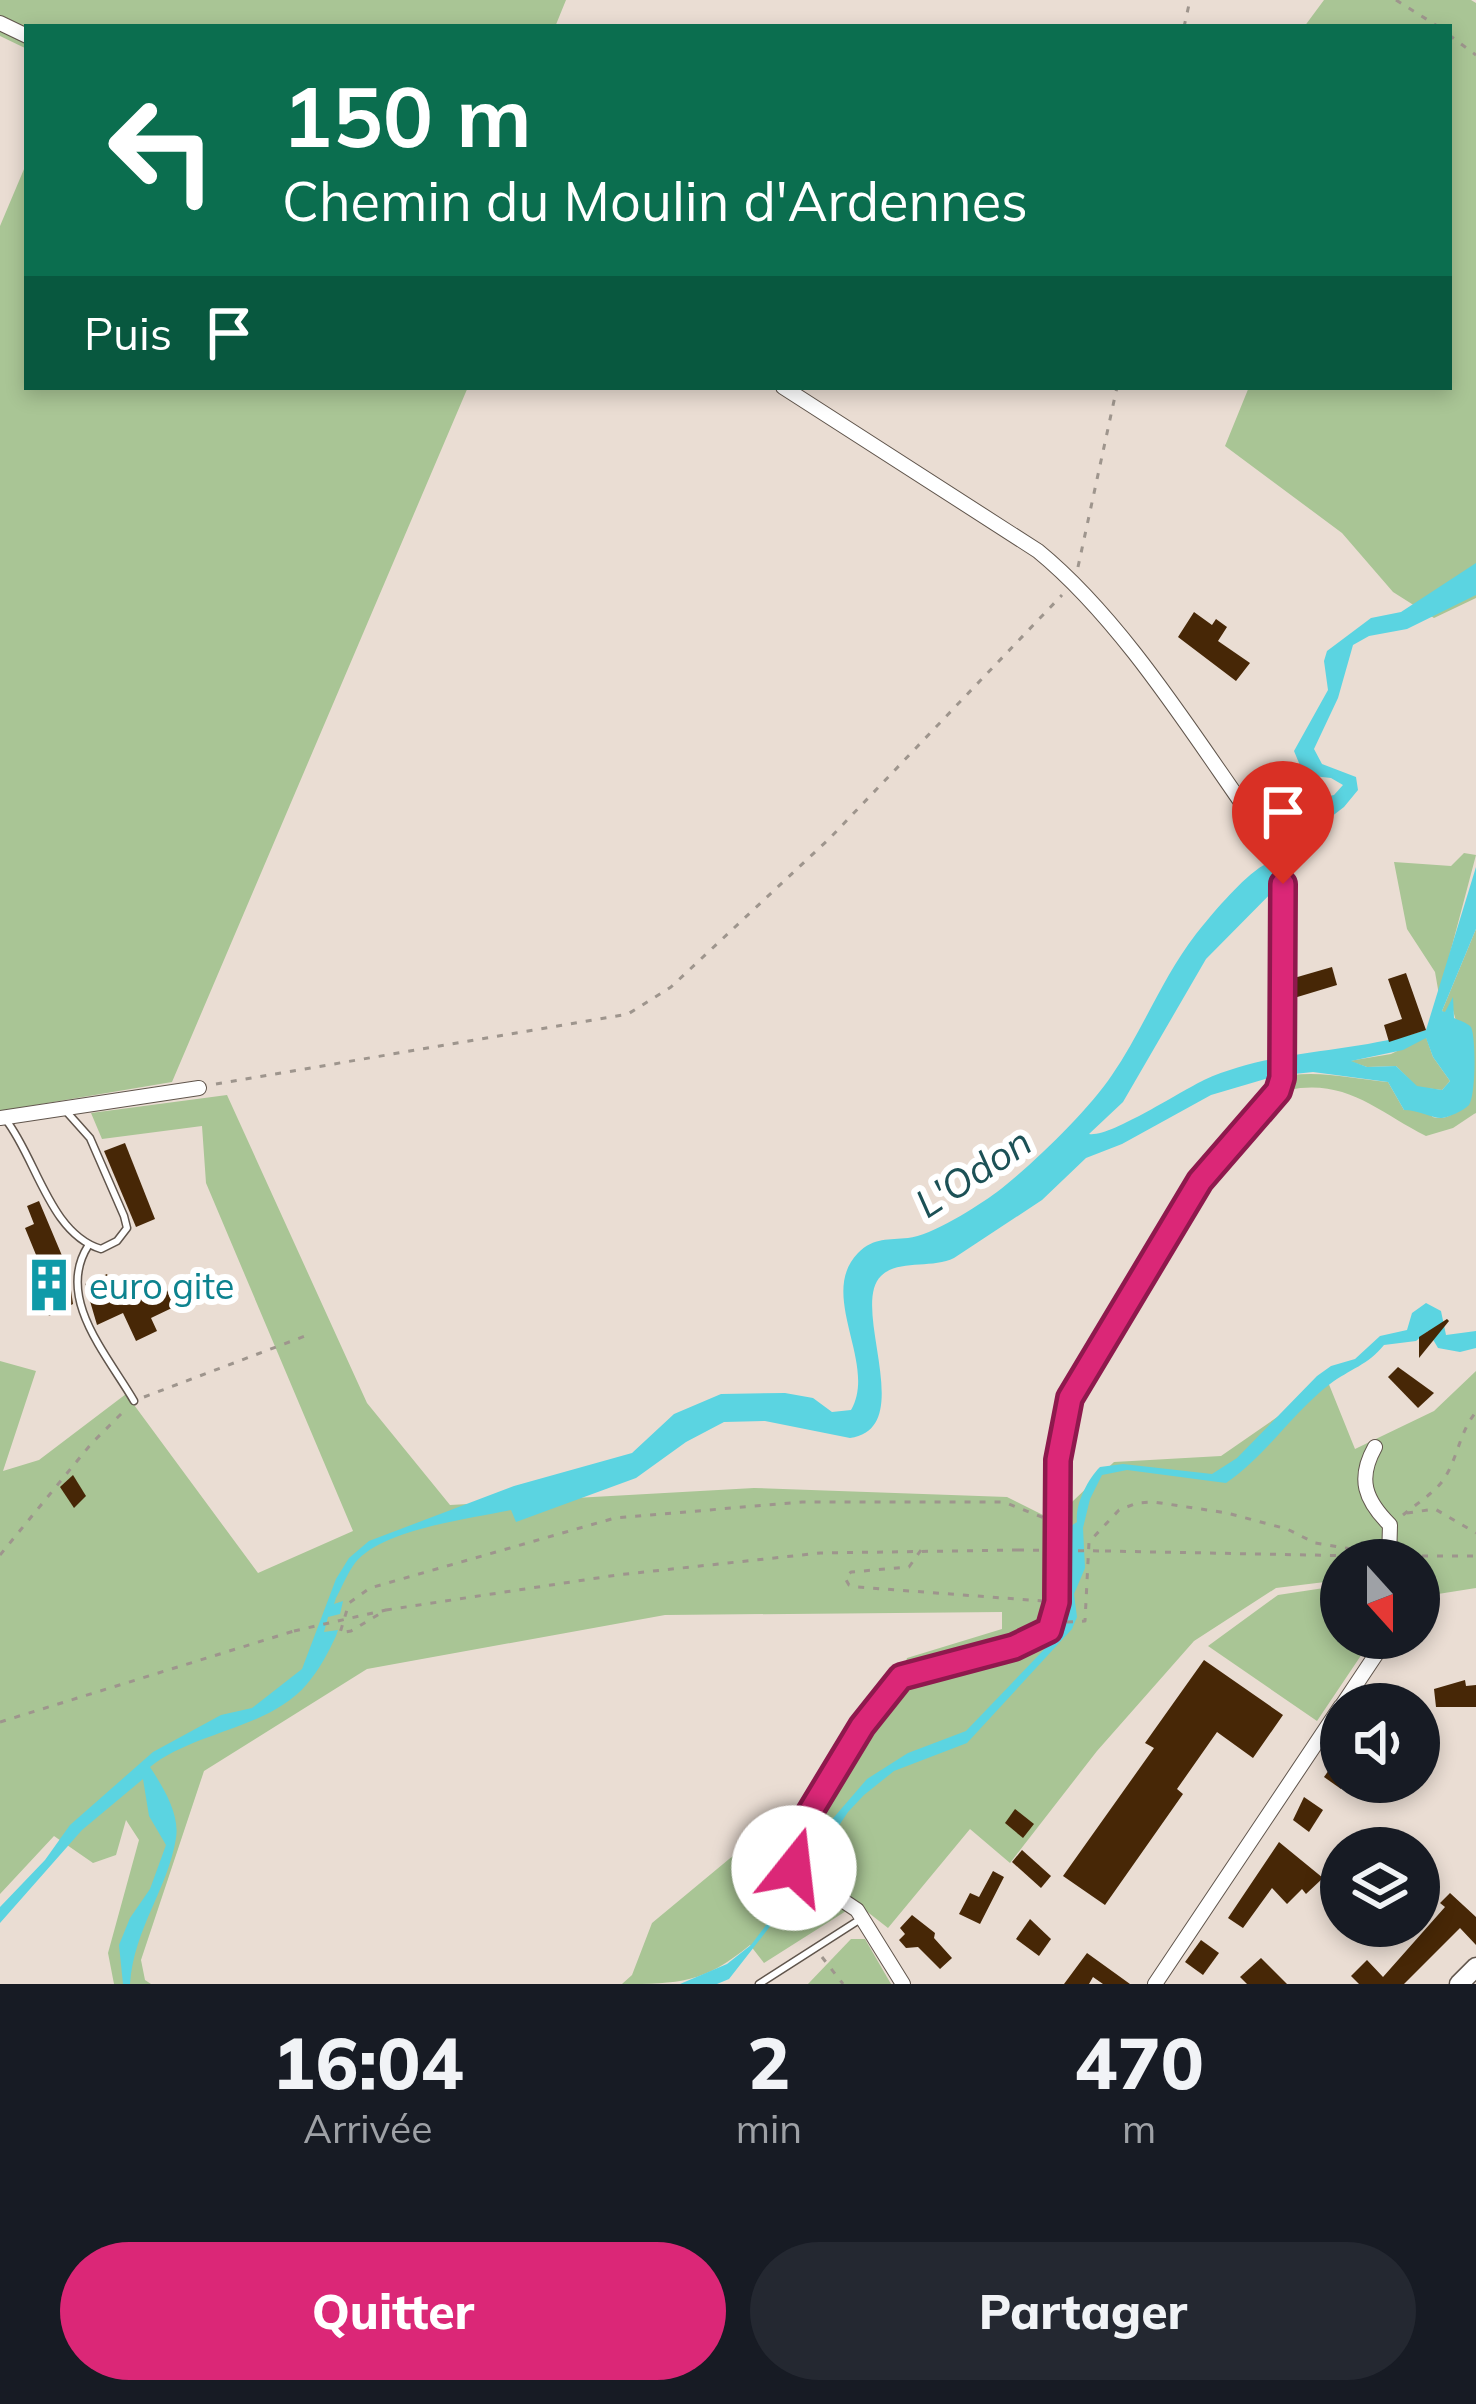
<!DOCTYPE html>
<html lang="fr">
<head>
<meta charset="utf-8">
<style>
  :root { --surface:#171b24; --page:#242831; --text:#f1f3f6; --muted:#9ea1a6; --accent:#db2777 }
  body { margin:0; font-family:Mulish,sans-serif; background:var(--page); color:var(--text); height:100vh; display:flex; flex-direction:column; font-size:45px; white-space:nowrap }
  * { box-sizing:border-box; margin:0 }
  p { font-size:39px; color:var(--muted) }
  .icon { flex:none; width:66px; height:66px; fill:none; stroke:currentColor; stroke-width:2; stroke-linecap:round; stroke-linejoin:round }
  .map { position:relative; height:1984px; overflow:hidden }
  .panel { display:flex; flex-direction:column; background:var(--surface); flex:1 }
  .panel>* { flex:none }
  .banner { position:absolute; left:24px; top:24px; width:1428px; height:366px; border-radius:0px; box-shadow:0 6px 18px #0003; background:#0b6e4f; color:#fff; overflow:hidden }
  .needle { width:78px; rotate:159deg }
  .fabs { position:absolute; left:1320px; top:1539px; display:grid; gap:24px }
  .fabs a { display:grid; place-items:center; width:120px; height:120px; border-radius:50%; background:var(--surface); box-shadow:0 6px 18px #0003; font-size:60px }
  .pin { position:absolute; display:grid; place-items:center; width:102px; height:102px; color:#fff; margin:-123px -51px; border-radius:50% 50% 50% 0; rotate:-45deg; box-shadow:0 0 12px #0007 }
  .pin .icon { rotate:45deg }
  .me { position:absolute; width:132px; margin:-66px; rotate:16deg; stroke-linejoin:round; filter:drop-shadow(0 0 9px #0008) }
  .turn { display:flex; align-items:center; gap:42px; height:252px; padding:0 60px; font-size:54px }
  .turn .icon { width:156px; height:156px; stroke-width:2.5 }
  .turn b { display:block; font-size:84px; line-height:102px }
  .then { display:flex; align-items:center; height:114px; padding:0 60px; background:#0003; gap:24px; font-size:45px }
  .eta { display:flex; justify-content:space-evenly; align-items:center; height:204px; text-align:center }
  .eta b { font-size:72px; font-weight:800; line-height:84px }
  .action { display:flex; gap:24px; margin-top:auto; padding:24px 60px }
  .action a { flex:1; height:138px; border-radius:72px; background:var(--accent); color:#fff; font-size:48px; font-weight:800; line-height:138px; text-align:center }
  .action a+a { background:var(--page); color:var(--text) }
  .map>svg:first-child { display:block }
  .green { fill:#a9c595 }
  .water { fill:#5bd4e1; fill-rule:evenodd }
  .building { fill:#472706 }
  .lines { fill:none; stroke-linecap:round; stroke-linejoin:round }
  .lane-casing { stroke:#60554c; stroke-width:9 }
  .street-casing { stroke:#60554c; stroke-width:16 }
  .secondary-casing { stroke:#60554c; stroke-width:21 }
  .path { stroke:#9e958d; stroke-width:3; stroke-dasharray:6 9; stroke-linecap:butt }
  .lane { stroke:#fff; stroke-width:6 }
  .street { stroke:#fff; stroke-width:14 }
  .secondary { stroke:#fff; stroke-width:18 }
  .path-bridge { stroke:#9e958d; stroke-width:3; stroke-dasharray:6 9; stroke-linecap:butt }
  .route-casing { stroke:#8e194d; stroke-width:30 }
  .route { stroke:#db2777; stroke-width:21 }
  .labels { text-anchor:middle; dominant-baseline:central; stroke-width:12; stroke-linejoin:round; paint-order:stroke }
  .culture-label { font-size:36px; fill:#0d838f; stroke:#fff; text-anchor:start }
  .water-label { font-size:39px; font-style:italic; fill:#1c5156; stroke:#fff }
</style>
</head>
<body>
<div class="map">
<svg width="1476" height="1984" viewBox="0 0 1476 1984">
  <rect width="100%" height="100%" fill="#eaddd3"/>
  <g class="green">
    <polygon points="0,0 566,0 555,27 27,27 27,49 0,36"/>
    <polygon points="1324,0 1471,0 1476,3 1476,598 1434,618 1393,592 1342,533 1225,446 1249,387 1449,387 1449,27 1304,27"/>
    <polygon points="27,162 27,387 468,387 172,1082 0,1111 0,226"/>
    <polygon points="1464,853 1476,855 1439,995 1435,972 1407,929 1394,862 1451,866"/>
    <path d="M1476 929V1113L1474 1114 1453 1128 1426 1136C1377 1111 1346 1078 1288 1090L1292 1075C1324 1071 1356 1079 1388 1082L1404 1110C1410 1110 1417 1109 1423 1111 1436 1114 1427 1118 1440 1118 1476 1118 1476 1033 1456 1021L1451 1003 1445 1013 1442 1011Z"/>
    <polygon points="1426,1037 1433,1057 1450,1081 1442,1090 1417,1087 1396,1066 1367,1067 1349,1061 1391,1054"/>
    <path d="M227 1095 367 1403 450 1505 754 1488 1007 1497 1053 1520 1114 1462 1221 1456 1328 1382 1355 1449 1434 1411 1476 1371V1588L1419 1597V1560H1341V1590L1325 1582 1276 1588 1194 1641 1097 1751 1010 1863 970 1829 888 1928 851 1899 846 1911 764 1963 750 1945C704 1983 679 1984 622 1984L632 1975 652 1923 752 1840 767 1838 786 1850 901 1677 907 1658 1002 1629V1612L665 1615 367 1669 204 1771 141 1960 145 1980 151 1984H114L108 1953 139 1840 126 1820 116 1855 93 1863 54 1836 0 1894V1361L36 1371 3 1471 39 1460 126 1394 258 1573 353 1531 206 1183 202 1126 102 1139 91 1113Z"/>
    <polygon points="1324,1588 1341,1596 1341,1638 1367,1638 1366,1648 1317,1721 1208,1646 1278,1595"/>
    <polygon points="851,1939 865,1939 891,1984 808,1984"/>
  </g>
  <g class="water">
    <path d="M1476 563V595L1407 629 1369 636 1353 645 1338 698 1314 749 1322 764 1356 777 1358 790 1344 807 1314 830 1291 873 1206 959 1123 1102 1089 1134C1109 1138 1179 1092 1204 1080 1275 1048 1353 1054 1426 1030L1476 867V929L1442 1011 1445 1012 1453 997 1454 1018C1460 1021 1466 1022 1471 1027 1476 1037 1476 1095 1469 1105 1463 1111 1449 1117 1442 1118 1434 1119 1418 1110 1404 1110L1388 1082 1313 1072 1275 1076 1211 1095 1122 1144 1086 1158 1042 1200 954 1258C932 1269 898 1259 881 1276 849 1307 919 1428 850 1438L765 1421 724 1422 686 1442 636 1478 516 1522 511 1510C469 1519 382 1529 355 1563 347 1574 342 1587 336 1598L334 1604 343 1601 340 1614 328 1617 324 1632 338 1630 336 1636C328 1653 319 1670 307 1684 269 1729 195 1731 150 1767 163 1787 180 1814 176 1838 168 1889 134 1928 130 1984H123L119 1945 130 1918 150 1889 166 1845 149 1816 143 1779 82 1830 0 1923V1907L45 1860 70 1825 153 1752 221 1715 252 1708 302 1669 336 1579 349 1558 369 1541 514 1486 632 1453 674 1414 721 1394 785 1393 813 1398 832 1412 851 1410C878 1364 817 1295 858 1253 874 1237 889 1240 908 1238 931 1236 978 1206 997 1192 1031 1166 1088 1111 1112 1075 1143 1030 1162 978 1196 934 1213 913 1237 884 1259 868 1272 859 1263 870 1275 860 1293 845 1303 818 1315 799L1334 795 1343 785 1331 778 1304 775 1294 751 1328 690 1324 661 1327 651 1371 618 1401 612ZM1426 1038 1433 1057 1450 1081 1442 1090 1417 1086 1396 1066 1367 1067 1351 1061 1403 1050Z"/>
    <path d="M1426 1303 1441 1311 1446 1335 1476 1331V1348L1460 1352 1438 1348 1428 1331 1416 1341 1384 1345C1368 1365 1350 1369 1330 1384 1292 1413 1266 1456 1226 1483L1127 1470 1102 1475 1090 1499 1083 1528 1085 1568 1074 1594 1077 1617 1072 1629 967 1743 894 1771 864 1795 848 1812 783 1910 729 1979 717 1984H680L727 1964 751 1945 788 1896 829 1823 867 1779 908 1753 966 1731 1058 1635 1067 1621C1063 1590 1070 1558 1071 1526L1077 1522C1075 1505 1087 1480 1100 1467L1123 1464 1212 1474 1237 1458 1317 1376 1331 1366 1355 1359 1380 1336 1407 1330 1412 1313Z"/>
  </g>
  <g class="building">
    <polygon points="1194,612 1212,625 1216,619 1227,627 1218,641 1250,663 1236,681 1178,637"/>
    <polygon points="1332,967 1337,985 1294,998 1294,978"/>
    <polygon points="1406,973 1426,1030 1389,1042 1384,1025 1402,1019 1388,979"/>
    <polygon points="125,1143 155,1219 136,1227 104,1151"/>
    <polygon points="39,1201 63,1258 53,1262 71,1290 73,1304 49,1316 27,1274 41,1267 25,1228 34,1224 27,1206"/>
    <polygon points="107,1274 120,1304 164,1283 174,1307 151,1318 157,1331 136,1341 123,1313 97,1325 85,1284"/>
    <polygon points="1447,1319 1449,1321 1419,1358 1419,1337"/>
    <polygon points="1398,1367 1434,1393 1418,1408 1388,1377"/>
    <polygon points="73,1475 86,1496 74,1508 60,1487"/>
    <polygon points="1204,1660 1283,1715 1253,1758 1217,1732 1177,1789 1183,1794 1105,1905 1063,1876 1154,1748 1145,1743"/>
    <polygon points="1465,1680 1466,1686 1476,1685 1476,1707 1436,1707 1434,1689"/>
    <polygon points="1341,1753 1341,1789 1324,1777"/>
    <polygon points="1304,1797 1323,1810 1309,1832 1293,1820"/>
    <polygon points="1015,1809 1034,1824 1023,1838 1005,1823"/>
    <polygon points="1279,1842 1323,1878 1306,1894 1302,1889 1287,1904 1272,1888 1243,1928 1228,1918"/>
    <polygon points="1022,1850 1051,1876 1041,1888 1012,1862"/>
    <polygon points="993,1871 1004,1877 980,1924 959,1914 970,1893 979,1897"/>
    <polygon points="1450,1893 1476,1917 1476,1945 1460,1928 1404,1984 1359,1984 1351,1976 1367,1960 1383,1977 1445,1907 1440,1903"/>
    <polygon points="912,1915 935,1933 934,1938 952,1958 940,1969 918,1947 906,1948 899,1940 905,1934 900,1928"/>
    <polygon points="1030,1919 1051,1939 1039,1956 1016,1939"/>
    <polygon points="1201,1940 1219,1953 1203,1975 1185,1962"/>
    <polygon points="1087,1953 1130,1984 1103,1984 1093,1977 1089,1984 1064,1984"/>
    <polygon points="1261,1958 1287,1984 1247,1984 1240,1977"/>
  </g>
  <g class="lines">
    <defs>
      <g id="lane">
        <path d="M6 1120C36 1158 50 1234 101 1249L117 1241 127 1228 124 1216 90 1138 65 1110"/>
        <path d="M88 1246C55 1298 108 1356 134 1401"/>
        <polyline points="759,1984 859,1920"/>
      </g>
      <g id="street">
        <polyline points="0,23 27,36"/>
        <path d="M783 387 1038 551C1127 624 1199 745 1267 839L1275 858"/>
        <polyline points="0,1118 199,1088"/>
        <path d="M1375 1447C1357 1479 1365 1500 1390 1525L1389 1560"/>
        <polyline points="1343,1704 1381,1647 1382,1638"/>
        <polyline points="903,1984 857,1910 794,1868 787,1850 862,1726 901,1677 1014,1647 1049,1630 1057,1602 1058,1460 1070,1398 1200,1181 1278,1091 1282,1078 1283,884"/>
        <polyline points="1155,1984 1341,1706"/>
      </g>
      <polyline id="secondary" points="1459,1984 1476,1967"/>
    </defs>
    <use href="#lane" class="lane-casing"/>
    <use href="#street" class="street-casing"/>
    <use href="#secondary" class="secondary-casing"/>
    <g class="path">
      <polyline points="1396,0 1439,27"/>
      <polyline points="1184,27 1190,0"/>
      <polyline points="1449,35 1476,55"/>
      <polyline points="1078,567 1117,387"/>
      <polyline points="216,1084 628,1014 671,987 830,838 1062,595"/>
      <polyline points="144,1397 305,1336"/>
      <polyline points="1407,1513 1435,1509 1476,1533"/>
      <path d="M1403 1515C1415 1505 1431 1495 1441 1483 1458 1461 1458 1434 1476 1412"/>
      <polyline points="921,1550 909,1567 851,1572 845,1578 849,1585 857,1587 1043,1601"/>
      <polyline points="1018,1550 820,1553 617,1575 386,1610 351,1631 340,1633 349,1603 370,1588 615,1518 802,1502 1004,1502 1044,1518"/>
      <polyline points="1105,1551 1361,1556"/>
      <polyline points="0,1555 91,1444 126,1409"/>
      <polyline points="1407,1556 1476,1556"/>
      <polyline points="1067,1622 1085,1621 1089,1542 1119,1510 1137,1503 1154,1502 1227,1513 1287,1529 1315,1543 1358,1550 1367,1556"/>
      <polyline points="0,1722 294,1631"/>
      <polyline points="822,1957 843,1984"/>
    </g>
    <use href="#lane" class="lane"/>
    <use href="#street" class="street"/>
    <use href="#secondary" class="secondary"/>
    <g class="path-bridge">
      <polyline points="1018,1550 1105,1551"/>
      <polyline points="1367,1556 1405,1556"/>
      <polyline points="294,1631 386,1610"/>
    </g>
  </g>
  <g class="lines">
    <defs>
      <polyline id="route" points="794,1868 787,1850 862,1726 901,1677 1014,1647 1049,1630 1057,1602 1058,1460 1070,1398 1200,1181 1278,1091 1282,1078 1283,884"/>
    </defs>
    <use href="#route" class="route-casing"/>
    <use href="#route" class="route"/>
  </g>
  <defs>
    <symbol id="building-bare" viewBox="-9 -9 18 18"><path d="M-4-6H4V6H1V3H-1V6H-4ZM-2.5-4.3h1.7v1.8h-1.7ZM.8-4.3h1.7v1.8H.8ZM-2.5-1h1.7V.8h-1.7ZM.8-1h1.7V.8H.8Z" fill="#0f9aa8" stroke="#fff" stroke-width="2.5" paint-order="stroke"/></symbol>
  </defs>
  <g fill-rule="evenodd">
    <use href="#building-bare" x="11" y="1247" width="76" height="76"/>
  </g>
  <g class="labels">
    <g class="culture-label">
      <text x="89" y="1285">euro gite</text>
    </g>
    <g class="water-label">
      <text transform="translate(973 1172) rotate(-33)">L'Odon</text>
    </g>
  </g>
</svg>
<div class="fabs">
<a><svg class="needle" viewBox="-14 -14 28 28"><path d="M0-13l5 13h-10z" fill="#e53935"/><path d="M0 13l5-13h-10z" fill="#9ea1a6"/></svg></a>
<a><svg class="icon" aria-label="sound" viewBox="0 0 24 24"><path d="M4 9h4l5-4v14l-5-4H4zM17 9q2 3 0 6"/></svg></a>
<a><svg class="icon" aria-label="layers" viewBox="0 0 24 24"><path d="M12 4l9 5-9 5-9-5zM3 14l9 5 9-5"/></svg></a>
</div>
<div class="pin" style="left:1283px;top:884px;background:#d93025"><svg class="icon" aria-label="arrive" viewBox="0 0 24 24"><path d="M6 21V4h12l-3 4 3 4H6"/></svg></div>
<svg class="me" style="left:794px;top:1868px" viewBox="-20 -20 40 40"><circle r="19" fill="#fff"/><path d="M0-13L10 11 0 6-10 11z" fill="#db2777"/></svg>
<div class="banner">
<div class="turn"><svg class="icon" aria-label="left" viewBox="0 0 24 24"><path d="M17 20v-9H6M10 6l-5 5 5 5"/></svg><div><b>150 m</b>Chemin du Moulin d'Ardennes</div></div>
<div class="then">Puis<svg class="icon" aria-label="arrive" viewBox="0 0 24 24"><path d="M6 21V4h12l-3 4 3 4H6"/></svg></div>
</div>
</div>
<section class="panel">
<div class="eta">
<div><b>16:04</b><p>Arrivée</p></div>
<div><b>2</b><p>min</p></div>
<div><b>470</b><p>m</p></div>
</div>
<div class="action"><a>Quitter</a><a>Partager</a></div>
</section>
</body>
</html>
